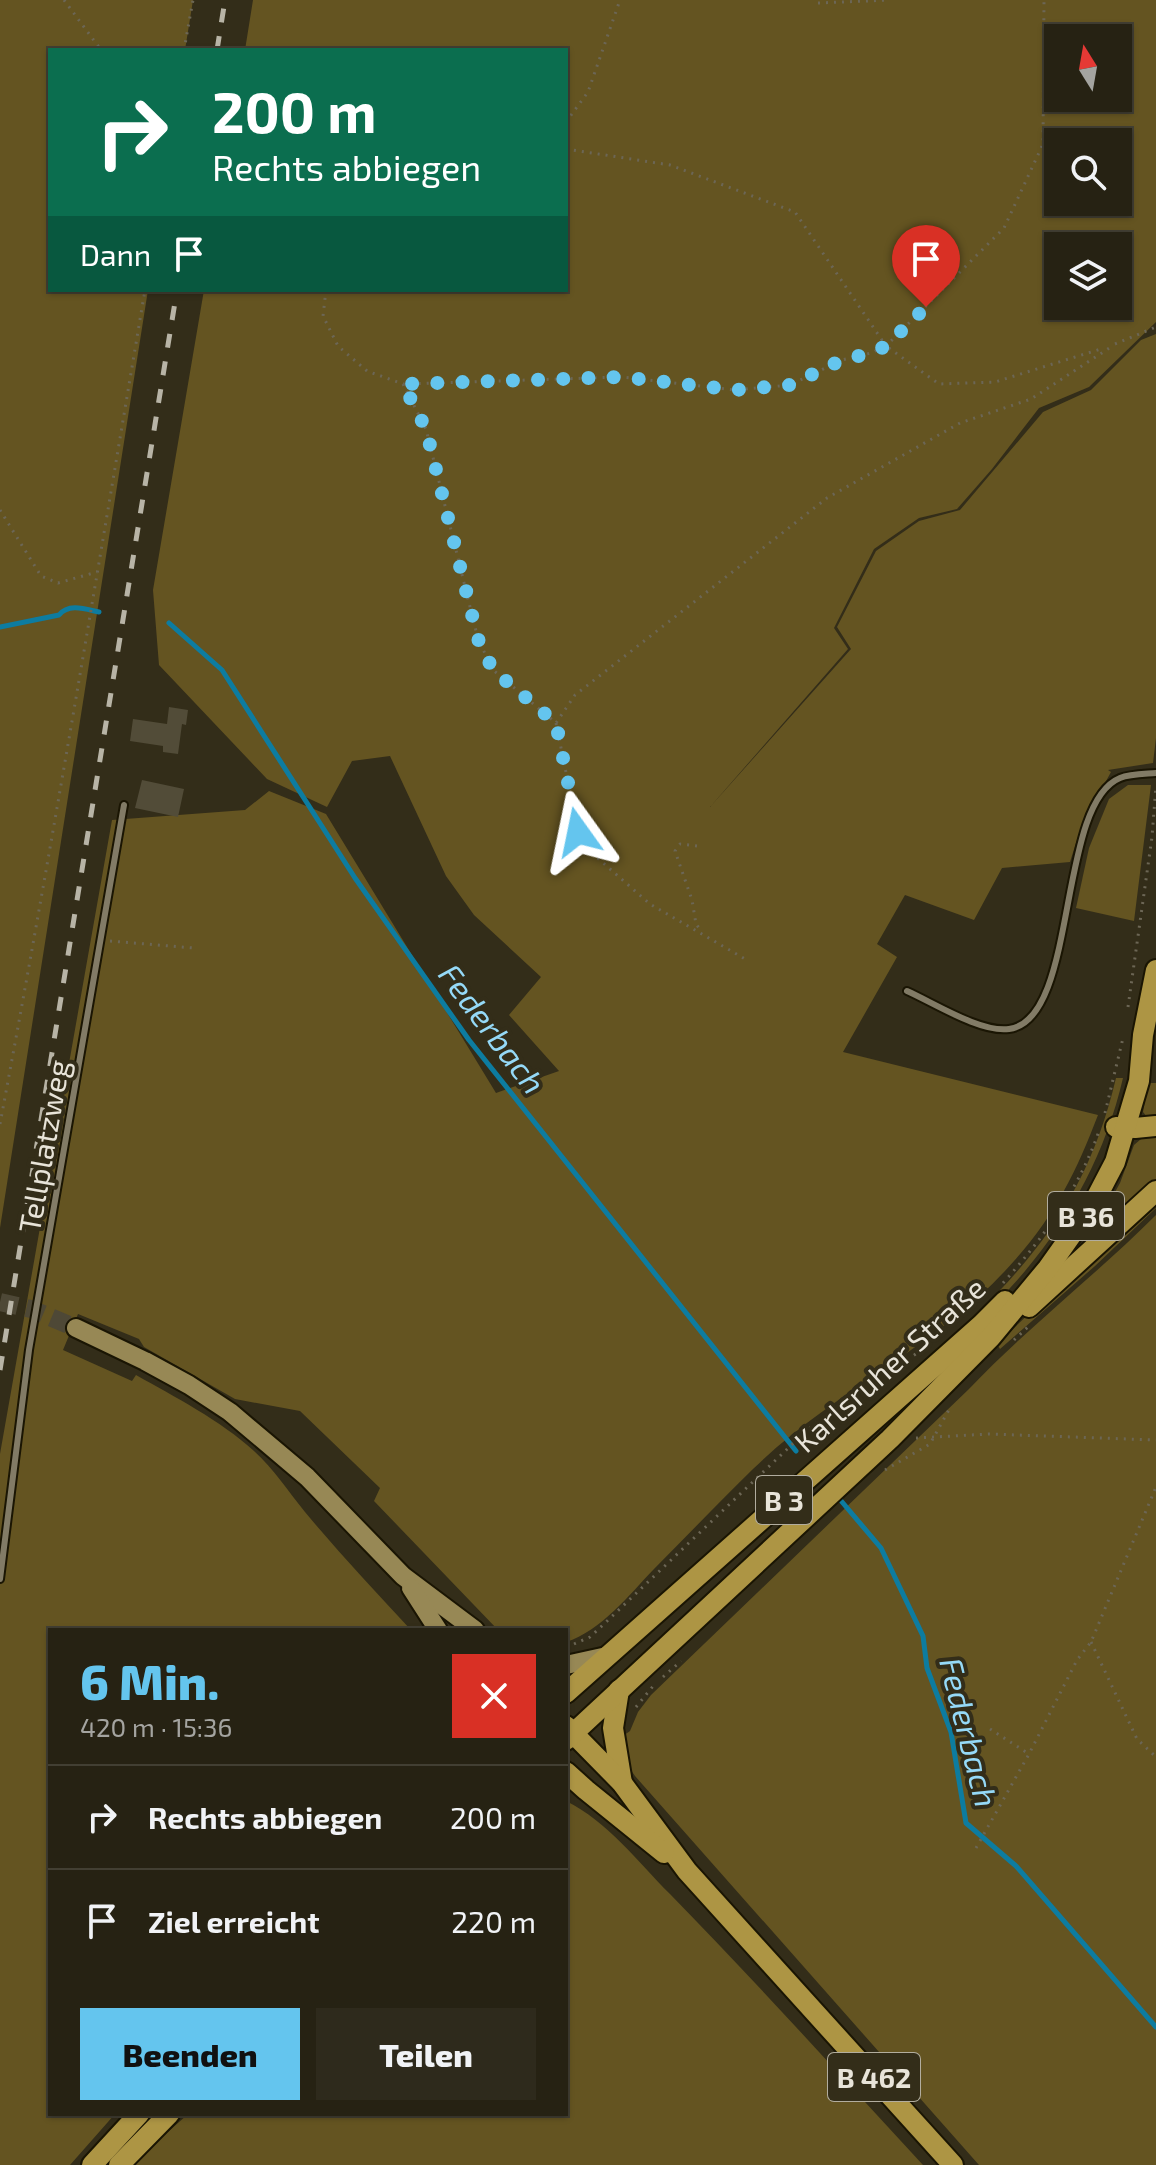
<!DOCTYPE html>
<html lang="de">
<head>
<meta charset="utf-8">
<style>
  :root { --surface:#262213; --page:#2e2a1c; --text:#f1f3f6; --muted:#a4a4a0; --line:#423f33; --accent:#64c5ee }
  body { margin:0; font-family:"Exo 2",sans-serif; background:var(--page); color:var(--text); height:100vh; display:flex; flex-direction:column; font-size:30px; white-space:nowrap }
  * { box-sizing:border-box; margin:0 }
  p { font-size:26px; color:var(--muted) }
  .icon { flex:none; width:44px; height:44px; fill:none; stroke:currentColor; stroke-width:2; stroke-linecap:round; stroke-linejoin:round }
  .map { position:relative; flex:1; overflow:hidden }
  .drawer { position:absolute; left:48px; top:1628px; width:520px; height:488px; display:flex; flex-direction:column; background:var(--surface); border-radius:0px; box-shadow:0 2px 6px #0004,0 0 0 2px var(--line) }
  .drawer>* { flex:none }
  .guide { position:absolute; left:48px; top:48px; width:520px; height:244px; border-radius:0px; box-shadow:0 2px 6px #0004,0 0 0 2px var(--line); background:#0b6e4f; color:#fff; overflow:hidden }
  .needle { width:52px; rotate:349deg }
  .controls { position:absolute; left:1044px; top:24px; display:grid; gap:16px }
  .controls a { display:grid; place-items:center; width:88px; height:88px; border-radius:0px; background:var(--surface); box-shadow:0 2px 6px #0004,0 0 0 2px var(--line); font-size:40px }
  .pin { position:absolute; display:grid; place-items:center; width:68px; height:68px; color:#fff; margin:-82px -34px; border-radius:50% 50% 50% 0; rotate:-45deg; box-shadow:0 0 8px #0007 }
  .pin .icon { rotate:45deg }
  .me { position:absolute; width:88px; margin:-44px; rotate:348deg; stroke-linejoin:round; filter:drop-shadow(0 0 6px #0008) }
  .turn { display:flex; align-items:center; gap:28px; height:168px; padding:0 32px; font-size:36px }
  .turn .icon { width:104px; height:104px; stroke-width:2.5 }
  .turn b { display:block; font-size:56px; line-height:68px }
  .then { display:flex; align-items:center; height:76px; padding:0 32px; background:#0003; gap:16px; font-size:30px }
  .round { display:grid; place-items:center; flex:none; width:84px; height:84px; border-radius:0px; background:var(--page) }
  .overview { display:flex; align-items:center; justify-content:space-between; height:136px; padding:0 32px }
  h1 { font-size:48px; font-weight:800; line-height:60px; color:var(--accent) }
  .action { display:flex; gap:16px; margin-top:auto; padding:16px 32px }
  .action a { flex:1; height:92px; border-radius:0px; background:var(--accent); color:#111; font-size:32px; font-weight:800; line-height:92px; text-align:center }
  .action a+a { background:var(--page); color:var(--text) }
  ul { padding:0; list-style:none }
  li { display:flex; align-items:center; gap:24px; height:104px; padding:0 32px; border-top:2px solid var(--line) }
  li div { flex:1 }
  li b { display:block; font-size:30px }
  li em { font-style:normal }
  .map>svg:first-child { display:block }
  .green { fill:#645421; fill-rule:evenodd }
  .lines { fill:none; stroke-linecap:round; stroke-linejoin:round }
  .stream { stroke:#0d7ca0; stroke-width:5 }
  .building { fill:#524c38 }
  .secondary-tunnel { stroke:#4e4836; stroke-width:18; stroke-dasharray:18 9; stroke-linecap:butt }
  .lane-casing { stroke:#1a1503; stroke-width:10 }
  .secondary-casing { stroke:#1a1503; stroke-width:22 }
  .primary-casing { stroke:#1a1503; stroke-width:24 }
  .path { stroke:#6c6655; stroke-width:3; stroke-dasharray:2 6; stroke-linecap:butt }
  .lane { stroke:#827b66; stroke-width:6 }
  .secondary { stroke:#978855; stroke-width:18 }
  .primary { stroke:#ad9544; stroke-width:20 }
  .rail { stroke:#b8b4a6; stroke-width:5; stroke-dasharray:14 14; stroke-linecap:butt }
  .route { stroke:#64c5ee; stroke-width:14; stroke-dasharray:0 25.2 }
  .labels { text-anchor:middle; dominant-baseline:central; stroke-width:8; stroke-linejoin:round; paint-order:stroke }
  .shield { fill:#332d19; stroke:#b2ad9f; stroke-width:2 }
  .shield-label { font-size:28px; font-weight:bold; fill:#e8e4d9 }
  .street-label { font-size:30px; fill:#e8e4d9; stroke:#332d19 }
  .water-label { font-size:32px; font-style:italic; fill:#95d9f7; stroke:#332d19 }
</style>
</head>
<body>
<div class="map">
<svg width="1156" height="2165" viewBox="0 0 1156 2165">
  <rect width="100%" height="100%" fill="#332d19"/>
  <g class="green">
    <polygon points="0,0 193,0 185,50 50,50 50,290 148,290 0,1228"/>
    <path d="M253 0H1156V322L1089 387 1039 408 992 469 957 509 919 518 874 549 834 628 848 649 710 807 851 649 837 627 876 551 919 521 960 510 1043 412 1091 390 1141 340 1156 334V738L1153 763 1108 770 1111 772 1081 827 1070 862 1002 868 974 920 905 895 877 944 897 957 843 1052 1098 1115C1076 1172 1056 1214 1014 1261 940 1346 833 1391 753 1469 719 1502 687 1536 654 1569 630 1594 601 1631 566 1642V1630H498L374 1501 380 1488 300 1411 235 1399 144 1347 139 1339 78 1314 63 1350 132 1381 136 1375C175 1397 220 1420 254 1451 274 1469 288 1491 305 1512 339 1553 375 1591 411 1630H50V2114H115L70 2165H0V1454L112 820 245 810 269 791 326 814 496 1093 559 1071 509 1015 541 977 474 915 446 876 390 756 352 761 327 807 267 779 159 665 153 590 204 290H566V50H245ZM1058 38H1118V98H1058ZM1058 142H1118V202H1058ZM1058 246H1118V306H1058Z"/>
    <polygon points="1128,785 1151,785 1134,921 1076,908 1089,848 1109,799"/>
    <path d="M1116 1078H1123C1101 1173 1049 1255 977 1321L973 1317C1048 1246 1092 1179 1116 1078Z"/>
    <polygon points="1148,1083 1156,1083 1156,1119 1147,1117 1143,1112"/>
    <polygon points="1156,1134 1156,1184 1085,1246 1120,1183 1134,1145 1141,1139"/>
    <polygon points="1156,1197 1156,1208 1095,1266 1000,1349 997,1344 1034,1309 1088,1268 1094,1258"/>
    <path d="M1156 1215V2165H979L635 1776 626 1763 620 1738 630 1731 638 1712 651 1695 969 1389C1028 1327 1096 1275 1156 1215Z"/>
    <path d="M566 1801C607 1821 638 1862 670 1894 756 1982 839 2074 923 2165H131L188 2114H566Z"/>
  </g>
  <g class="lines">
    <g class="stream">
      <polyline points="169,623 222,670 355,878 469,1040 796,1451"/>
      <path d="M0 627 59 615C69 603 85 609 99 612"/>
      <polyline points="837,1496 881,1548 923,1636 927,1668 951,1732 966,1823 1016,1866 1156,2027"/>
    </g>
  </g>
  <g class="building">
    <polygon points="169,707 188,710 186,725 182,724 178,754 163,752 163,746 130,741 133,719 167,724"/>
    <polygon points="142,780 184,789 178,817 135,808"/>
  </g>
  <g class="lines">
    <polyline class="secondary-tunnel" points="0,1302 31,1309 76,1328"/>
    <defs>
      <g id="lane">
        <path d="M907 991C934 1003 981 1033 1009 1029 1079 1020 1056 804 1120 778 1130 774 1145 774 1156 773"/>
        <polyline points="0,1579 29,1350 124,805"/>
      </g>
      <g id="secondary">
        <polyline points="76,1328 145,1361 189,1385 230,1412 307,1477 403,1576 475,1630"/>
        <polyline points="411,1588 438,1630"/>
        <polyline points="566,1665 607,1656"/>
      </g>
      <g id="primary">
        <polyline points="1116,1127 1135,1128 1156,1126"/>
        <polyline points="1029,1307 1156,1191"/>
        <polyline points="619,1690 613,1728 622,1783"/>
        <polyline points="566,1693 981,1325 1005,1301"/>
        <polyline points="566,1726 622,1783 687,1871 953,2165"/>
        <polyline points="566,1740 890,1439 991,1337 1048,1268 1092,1206 1115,1162 1139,1081 1143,1035 1156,970"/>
        <polyline points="566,1772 586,1790 664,1853"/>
        <polyline points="92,2165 139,2114"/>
        <polyline points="119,2165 169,2114"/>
      </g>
    </defs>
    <use href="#lane" class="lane-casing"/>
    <use href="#secondary" class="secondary-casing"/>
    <use href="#primary" class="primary-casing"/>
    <g class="path">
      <polyline points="64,0 101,50"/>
      <polyline points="818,3 889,0"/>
      <polyline points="184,50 193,0"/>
      <polyline points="566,122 588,92 620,0"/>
      <polyline points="566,149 670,165 795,212 886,346 1004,228 1043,144 1044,0"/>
      <polyline points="326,290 323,316 338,346 367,371 403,384 622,377 735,390 790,385 842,360 871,353 886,346 939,384 995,382 1104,348"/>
      <polyline points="1115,344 1156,327"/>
      <polyline points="403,384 426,429 478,639 493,670 556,723 575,695 827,498 960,423 1031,399 1114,345"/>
      <polyline points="0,510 41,576 58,583 97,572"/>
      <polyline points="556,723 578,832 594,855 650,904 745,959"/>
      <polyline points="697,846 680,844 675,851 692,900 696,924 702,932"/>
      <polyline points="110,941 194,948"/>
      <polyline points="1128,1007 1152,837 1156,785"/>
      <polyline points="1105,1113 1123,1038"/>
      <path d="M0 1124C52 847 98 568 145 290"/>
      <path d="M1003 1283C1044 1237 1079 1189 1099 1131"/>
      <polyline points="1014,1340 1029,1326"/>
      <polyline points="916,1438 989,1434 1156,1440"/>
      <polyline points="885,1470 930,1444 951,1406"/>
      <polyline points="1091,1642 1137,1739 1156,1757"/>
      <polyline points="574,1644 590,1637 604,1624 804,1433 842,1402 931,1344"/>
      <polyline points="663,1677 681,1661"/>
      <polyline points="636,1707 654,1685"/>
      <polyline points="990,1729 1029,1754"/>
      <polyline points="976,1848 1029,1754 1077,1660 1091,1642 1156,1487"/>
    </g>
    <use href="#lane" class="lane"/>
    <use href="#secondary" class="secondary"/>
    <use href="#primary" class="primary"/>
    <g class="rail">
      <polyline points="217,50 225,0"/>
      <polyline points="0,1370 177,290"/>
    </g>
  </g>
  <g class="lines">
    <polyline class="route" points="578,832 556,723 493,670 478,639 426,429 403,384 622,377 735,390 790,385 842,360 871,353 886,346 926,307"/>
  </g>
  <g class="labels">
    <g class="shield">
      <rect x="1048" y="1192" width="76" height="48" rx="6"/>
      <rect x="756" y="1476" width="56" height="48" rx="6"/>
      <rect x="828" y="2053" width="92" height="48" rx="6"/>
    </g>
    <g class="shield-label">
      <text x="1086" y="1216">B 36</text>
      <text x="784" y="1500">B 3</text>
      <text x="874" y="2077">B 462</text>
    </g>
    <g class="street-label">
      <text transform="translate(43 1146) rotate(-80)">Tellplatzweg</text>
      <text transform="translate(889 1364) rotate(-42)">Karlsruher Straße</text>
    </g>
    <g class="water-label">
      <text transform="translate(493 1028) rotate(53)">Federbach</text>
      <text transform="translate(970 1732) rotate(76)">Federbach</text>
    </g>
  </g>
</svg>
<div class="controls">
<a><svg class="needle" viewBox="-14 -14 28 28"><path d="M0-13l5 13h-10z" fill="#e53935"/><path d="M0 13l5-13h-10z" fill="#a4a4a0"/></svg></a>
<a><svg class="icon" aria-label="search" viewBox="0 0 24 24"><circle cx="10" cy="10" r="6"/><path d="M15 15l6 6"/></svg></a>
<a><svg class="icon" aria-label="layers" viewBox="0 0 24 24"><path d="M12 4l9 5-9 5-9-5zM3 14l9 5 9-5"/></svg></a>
</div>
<div class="pin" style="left:926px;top:307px;background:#d93025"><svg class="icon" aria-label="arrive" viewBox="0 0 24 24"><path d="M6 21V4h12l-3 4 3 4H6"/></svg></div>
<svg class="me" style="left:578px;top:832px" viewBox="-20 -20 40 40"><path d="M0-17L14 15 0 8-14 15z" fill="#64c5ee" stroke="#fff" stroke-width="4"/></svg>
<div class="guide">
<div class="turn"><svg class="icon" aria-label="right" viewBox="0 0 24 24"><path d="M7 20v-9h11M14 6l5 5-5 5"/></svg><div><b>200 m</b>Rechts abbiegen</div></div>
<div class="then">Dann<svg class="icon" aria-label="arrive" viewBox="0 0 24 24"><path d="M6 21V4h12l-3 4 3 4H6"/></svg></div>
</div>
<section class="drawer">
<div class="overview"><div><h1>6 Min.</h1><p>420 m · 15:36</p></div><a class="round" style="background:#d93025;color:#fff"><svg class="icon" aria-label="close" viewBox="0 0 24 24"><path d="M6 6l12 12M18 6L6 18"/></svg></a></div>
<ul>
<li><svg class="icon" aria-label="right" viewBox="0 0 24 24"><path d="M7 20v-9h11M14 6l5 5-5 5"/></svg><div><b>Rechts abbiegen</b></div><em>200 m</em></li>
<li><svg class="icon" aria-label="arrive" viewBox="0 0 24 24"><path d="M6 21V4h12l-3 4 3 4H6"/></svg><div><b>Ziel erreicht</b></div><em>220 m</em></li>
</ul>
<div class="action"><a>Beenden</a><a>Teilen</a></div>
</section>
</div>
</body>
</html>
